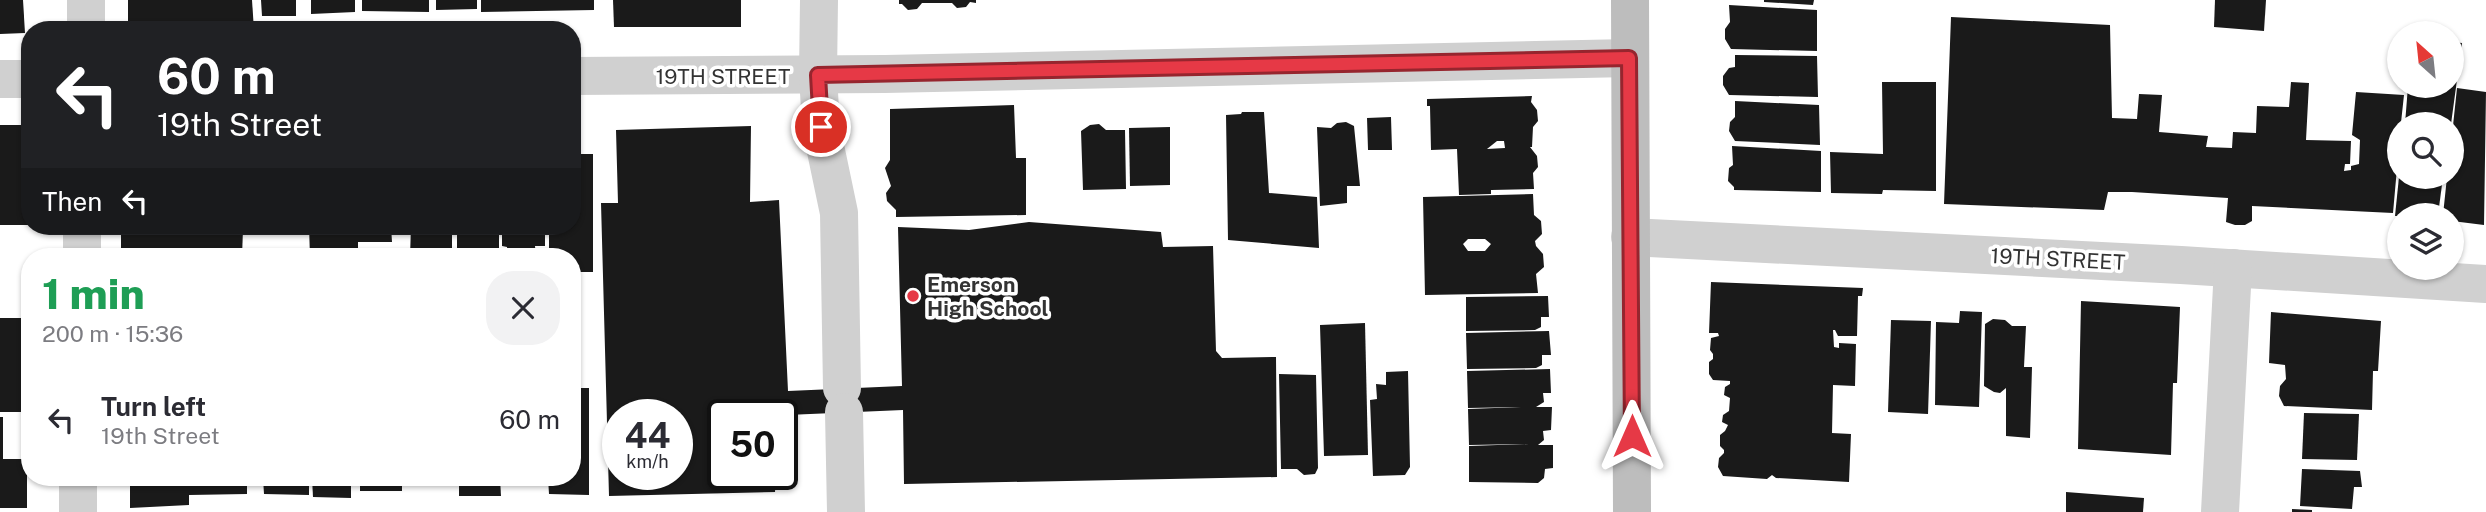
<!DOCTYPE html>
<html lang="en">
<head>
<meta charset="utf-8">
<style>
  :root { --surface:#fff; --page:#f2f2f3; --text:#2b2b33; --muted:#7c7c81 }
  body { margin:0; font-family:"Public Sans",sans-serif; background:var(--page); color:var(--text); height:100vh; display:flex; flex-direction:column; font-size:26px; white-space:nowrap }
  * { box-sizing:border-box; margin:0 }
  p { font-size:23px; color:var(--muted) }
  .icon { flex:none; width:38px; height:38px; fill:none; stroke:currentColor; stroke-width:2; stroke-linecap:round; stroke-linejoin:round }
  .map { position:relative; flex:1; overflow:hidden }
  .drawer { position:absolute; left:21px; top:248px; width:560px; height:238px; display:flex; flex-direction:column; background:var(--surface); border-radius:28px; box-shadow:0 2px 5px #0004 }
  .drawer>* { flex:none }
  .top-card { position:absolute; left:21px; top:21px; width:560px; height:214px; border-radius:28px; box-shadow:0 2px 5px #0004; background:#202124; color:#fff; overflow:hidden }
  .needle { width:46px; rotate:333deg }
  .fabs { position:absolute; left:2387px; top:21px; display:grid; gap:14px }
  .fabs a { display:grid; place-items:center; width:77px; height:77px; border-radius:50%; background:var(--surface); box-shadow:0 2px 5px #0004; font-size:35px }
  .speed { position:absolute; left:602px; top:399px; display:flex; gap:14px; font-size:35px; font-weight:700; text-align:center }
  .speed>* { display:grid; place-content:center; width:91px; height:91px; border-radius:50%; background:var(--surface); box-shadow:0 2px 5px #0004; line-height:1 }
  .speed small { font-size:18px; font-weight:400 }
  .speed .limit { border:4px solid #111; border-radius:10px; background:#fff; color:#111 }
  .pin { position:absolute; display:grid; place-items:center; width:60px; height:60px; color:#fff; margin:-30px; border:4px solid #fff; border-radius:50%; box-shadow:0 2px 7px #0007 }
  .me { position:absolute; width:77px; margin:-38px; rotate:0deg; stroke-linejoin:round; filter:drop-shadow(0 0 5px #0008) }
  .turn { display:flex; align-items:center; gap:24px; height:147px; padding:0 21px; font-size:32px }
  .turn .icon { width:91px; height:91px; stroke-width:2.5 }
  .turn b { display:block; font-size:49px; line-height:60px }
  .then { display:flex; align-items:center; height:66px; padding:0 21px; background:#0003; gap:14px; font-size:26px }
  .round { display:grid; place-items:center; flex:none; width:74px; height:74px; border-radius:28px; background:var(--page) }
  .summary { display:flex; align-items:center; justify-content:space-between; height:119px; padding:0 21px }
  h1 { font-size:42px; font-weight:800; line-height:52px; color:#1e9e55 }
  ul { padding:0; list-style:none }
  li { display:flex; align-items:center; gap:21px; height:105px; padding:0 21px }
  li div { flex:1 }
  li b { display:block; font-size:26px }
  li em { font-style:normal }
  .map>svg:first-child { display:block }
  .building { fill:#1a1a1a; fill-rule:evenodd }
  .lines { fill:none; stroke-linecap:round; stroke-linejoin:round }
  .minor { stroke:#d0d0d0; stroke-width:38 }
  .tertiary { stroke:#d0d0d0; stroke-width:38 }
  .secondary { stroke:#bdbdbd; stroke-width:38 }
  .route-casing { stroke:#96252e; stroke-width:18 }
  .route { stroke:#e63946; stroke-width:12 }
  .poi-dot { fill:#e63946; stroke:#fff; stroke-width:2.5 }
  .labels { text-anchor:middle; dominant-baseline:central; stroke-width:7; stroke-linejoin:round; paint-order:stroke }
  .street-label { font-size:21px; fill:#333; stroke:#fff }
  .poi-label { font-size:21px; font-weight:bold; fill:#333; stroke:#fff; text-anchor:start }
</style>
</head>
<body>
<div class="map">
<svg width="2486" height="512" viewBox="0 0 2486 512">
  <rect width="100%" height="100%" fill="#fff"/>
  <g class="building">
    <polygon points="0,0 23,0 25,33 0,34"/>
    <polygon points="128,0 252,0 254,30 128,30"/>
    <polygon points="261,0 296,0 296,16 262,16"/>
    <polygon points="311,0 355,0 355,12 311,14"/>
    <polygon points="362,0 429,0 429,12 362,11"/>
    <polygon points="436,0 477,0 477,9 436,10"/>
    <polygon points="481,0 594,0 594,10 481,12"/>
    <polygon points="613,0 741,0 741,27 614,27"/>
    <polygon points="899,0 976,0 976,3 970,2 966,7 957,8 952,3 922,3 917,9 908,10 902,4 899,4"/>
    <polygon points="1764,0 1814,0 1813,5 1764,2"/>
    <polygon points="2215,0 2266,0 2264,31 2214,27"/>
    <polygon points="1729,5 1817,10 1817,51 1731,49 1725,39 1725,29 1730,22"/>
    <polygon points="1951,17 2110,25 2112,118 2137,119 2139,94 2162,95 2159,132 2208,136 2206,147 2232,148 2233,132 2256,133 2257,106 2289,107 2291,82 2309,83 2306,140 2351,141 2350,164 2345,164 2344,171 2351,170 2351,166 2359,164 2360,140 2352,135 2356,92 2404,95 2399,141 2392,145 2393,166 2397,168 2393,213 2252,206 2252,221 2245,225 2235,225 2226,222 2228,198 2132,192 2108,192 2104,210 1944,204"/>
    <polygon points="2452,42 2462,43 2451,124 2405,124 2408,86 2452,86"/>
    <polygon points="1735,55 1817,56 1818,97 1729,95 1723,85 1723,76 1729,68 1735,67"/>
    <polygon points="1882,82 1936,82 1936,191 1883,190 1882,194 1831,193 1830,152 1883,154"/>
    <polygon points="2457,88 2486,92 2484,225 2452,221 2452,215 2443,215 2447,177 2452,177 2452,135"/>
    <path d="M1532 96 1531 102 1537 110 1538 121 1533 127 1532 147H1530L1537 156 1538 167 1533 173 1534 189 1491 190V194L1459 195 1457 149 1431 150 1430 106H1427V99ZM1497 141H1504L1505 148 1487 149Z"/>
    <polygon points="1735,101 1819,105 1820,145 1735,141 1729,131 1730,122 1735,117"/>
    <polygon points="1014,105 1016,158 1026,158 1026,215 896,217 896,210 887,201 886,193 891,186 885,168 890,160 890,109"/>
    <polygon points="1242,112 1264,112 1269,193 1317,197 1319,248 1228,240 1226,115 1241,114"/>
    <polygon points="1391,117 1392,150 1368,150 1367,118"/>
    <polygon points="1346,122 1354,126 1360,186 1347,186 1347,203 1320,206 1317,127 1331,128 1337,123"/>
    <polygon points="1099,124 1106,130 1125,130 1126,189 1083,190 1081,131 1090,125"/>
    <polygon points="0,125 30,125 29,225 0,225"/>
    <path d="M751 126 750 202 779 200 788 391 902 386 898 227 969 230 1029 222 1161 232 1163 247 1213 246 1216 351 1222 358 1276 357 1277 477 904 484 903 410 787 415V467H782V415H723V474H776L775 492 609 496 601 203H618L616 130ZM618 415H677V474H618Z"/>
    <polygon points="1170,127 1170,185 1130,186 1129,128"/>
    <polygon points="1732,146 1821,151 1821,192 1734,190 1734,187 1728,181 1729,168 1733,165"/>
    <polygon points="572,154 593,154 593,272 572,272 572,257 549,257 549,226 572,226"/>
    <polygon points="2399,177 2443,177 2438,215 2395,216"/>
    <path d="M1533 194 1534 215 1541 221 1542 234 1535 241 1536 246 1543 254 1544 267 1536 274 1538 293 1425 295 1423 197ZM1468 239H1485L1491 244 1485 251H1468L1463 244Z"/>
    <polygon points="121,226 243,229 242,257 121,257"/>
    <polygon points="309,226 391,226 392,242 358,242 358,257 310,257"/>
    <polygon points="411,226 452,226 452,257 410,257"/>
    <rect x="457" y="226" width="42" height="31"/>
    <polygon points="502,226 545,226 545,246 535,246 536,257 508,257 507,247 502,246"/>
    <polygon points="1711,282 1863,288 1862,296 1858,296 1857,336 1838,336 1835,330 1833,330 1834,347 1839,348 1839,343 1856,344 1855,386 1833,385 1832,433 1851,434 1849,482 1776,478 1772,475 1767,479 1723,476 1718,467 1719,458 1724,453 1724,450 1720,446 1720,435 1725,431 1728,425 1722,422 1723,415 1729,411 1730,398 1724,395 1725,387 1730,384 1730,381 1713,380 1709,374 1709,362 1713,359 1713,354 1710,350 1711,338 1719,336 1718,333 1709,333"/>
    <polygon points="1548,296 1549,317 1541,317 1541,327 1535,330 1466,331 1466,297"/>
    <polygon points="2081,301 2180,307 2177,383 2173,383 2171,455 2078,449"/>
    <polygon points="1960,311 1982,312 1979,407 1935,405 1936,322 1959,323"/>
    <polygon points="2271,312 2381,321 2378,371 2373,371 2372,410 2284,406 2279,396 2280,386 2286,379 2285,365 2269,363"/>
    <polygon points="0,318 25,318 27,412 0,412"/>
    <polygon points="1993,319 2005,320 2012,326 2026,326 2024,367 2032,367 2030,438 2006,436 2006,388 2000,393 1994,392 1984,386 1985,324"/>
    <polygon points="1891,320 1931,321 1928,414 1888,412"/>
    <polygon points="1365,323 1368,455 1324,456 1320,325"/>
    <polygon points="1549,331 1551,355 1542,355 1542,365 1536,368 1467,369 1466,333"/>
    <polygon points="1550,369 1551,393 1543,393 1544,402 1536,407 1552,407 1551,430 1543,431 1544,440 1538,445 1553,445 1553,468 1545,469 1544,478 1538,483 1469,482 1469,446 1529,444 1469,445 1468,409 1521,407 1468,408 1467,371"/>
    <polygon points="1408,371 1410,467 1405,475 1373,476 1370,400 1377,399 1376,384 1386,385 1386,372"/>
    <polygon points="1279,374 1316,375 1318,468 1315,474 1304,475 1297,469 1281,469"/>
    <polygon points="572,388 589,388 589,495 549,494 548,478 572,478"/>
    <polygon points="2304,413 2359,414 2357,460 2302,459"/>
    <polygon points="0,417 3,417 3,459 27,459 27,508 0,508"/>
    <polygon points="2302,469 2360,471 2362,487 2354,487 2352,509 2300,506"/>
    <polygon points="130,478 247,478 247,494 189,495 189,505 130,508"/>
    <polygon points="263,478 309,478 309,495 264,494"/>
    <polygon points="312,478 351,478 351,498 313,497"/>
    <rect x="360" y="478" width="42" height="13"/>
    <polygon points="412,478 453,478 453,484 412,485"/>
    <polygon points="459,478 500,478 501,496 459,496"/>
    <polygon points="2066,492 2144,498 2143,512 2066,512"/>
    <polygon points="2292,509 2312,510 2312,512 2292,512"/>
  </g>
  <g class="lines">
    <g class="minor">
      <polyline points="572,76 885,74 1629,58"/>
      <polyline points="0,79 30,79"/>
      <polyline points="1630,237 2181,265 2486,284"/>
      <polyline points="2220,512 2233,268"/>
    </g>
    <g class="tertiary">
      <polyline points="86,0 86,30"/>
      <polyline points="819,0 818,75 821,127 839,213 842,388"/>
      <polyline points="82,257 82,226"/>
      <polyline points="844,412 846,512"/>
      <polyline points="78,512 78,478"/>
    </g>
    <polyline class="secondary" points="1630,0 1632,512"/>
  </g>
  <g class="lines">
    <defs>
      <polyline id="route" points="821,127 818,75 1629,58 1632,436"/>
    </defs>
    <use href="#route" class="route-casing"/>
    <use href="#route" class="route"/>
  </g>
  <circle class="poi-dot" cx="913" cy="296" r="7"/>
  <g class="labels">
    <g class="street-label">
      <text x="723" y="76">19TH STREET</text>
      <text transform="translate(2058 259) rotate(3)">19TH STREET</text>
    </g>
    <g class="poi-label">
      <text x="927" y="284">Emerson<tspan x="927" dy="24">High School</tspan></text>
    </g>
  </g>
</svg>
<div class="fabs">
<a><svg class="needle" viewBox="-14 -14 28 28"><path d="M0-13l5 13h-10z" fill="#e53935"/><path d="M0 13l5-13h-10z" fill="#7c7c81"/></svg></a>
<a><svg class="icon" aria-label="search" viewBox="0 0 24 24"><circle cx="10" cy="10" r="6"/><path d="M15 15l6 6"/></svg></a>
<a><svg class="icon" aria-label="layers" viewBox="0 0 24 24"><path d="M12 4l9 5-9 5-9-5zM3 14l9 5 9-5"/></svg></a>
</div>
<div class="speed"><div>44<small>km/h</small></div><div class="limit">50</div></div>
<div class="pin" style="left:821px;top:127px;background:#d93025"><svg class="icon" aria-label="arrive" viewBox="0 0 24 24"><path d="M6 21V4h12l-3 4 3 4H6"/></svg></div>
<svg class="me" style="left:1632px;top:436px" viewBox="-20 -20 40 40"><path d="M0-17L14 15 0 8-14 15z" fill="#e63946" stroke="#fff" stroke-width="4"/></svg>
<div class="top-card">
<div class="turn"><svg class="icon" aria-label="left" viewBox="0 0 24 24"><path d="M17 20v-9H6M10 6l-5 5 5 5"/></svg><div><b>60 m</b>19th Street</div></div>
<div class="then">Then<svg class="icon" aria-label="left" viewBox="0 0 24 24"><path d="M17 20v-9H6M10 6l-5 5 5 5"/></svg></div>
</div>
<section class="drawer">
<div class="summary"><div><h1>1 min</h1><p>200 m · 15:36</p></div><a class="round"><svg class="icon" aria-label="close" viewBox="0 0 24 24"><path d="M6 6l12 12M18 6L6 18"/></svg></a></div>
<ul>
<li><svg class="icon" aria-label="left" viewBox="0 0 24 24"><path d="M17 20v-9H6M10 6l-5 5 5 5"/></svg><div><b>Turn left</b><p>19th Street</p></div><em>60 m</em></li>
</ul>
</section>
</div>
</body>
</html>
